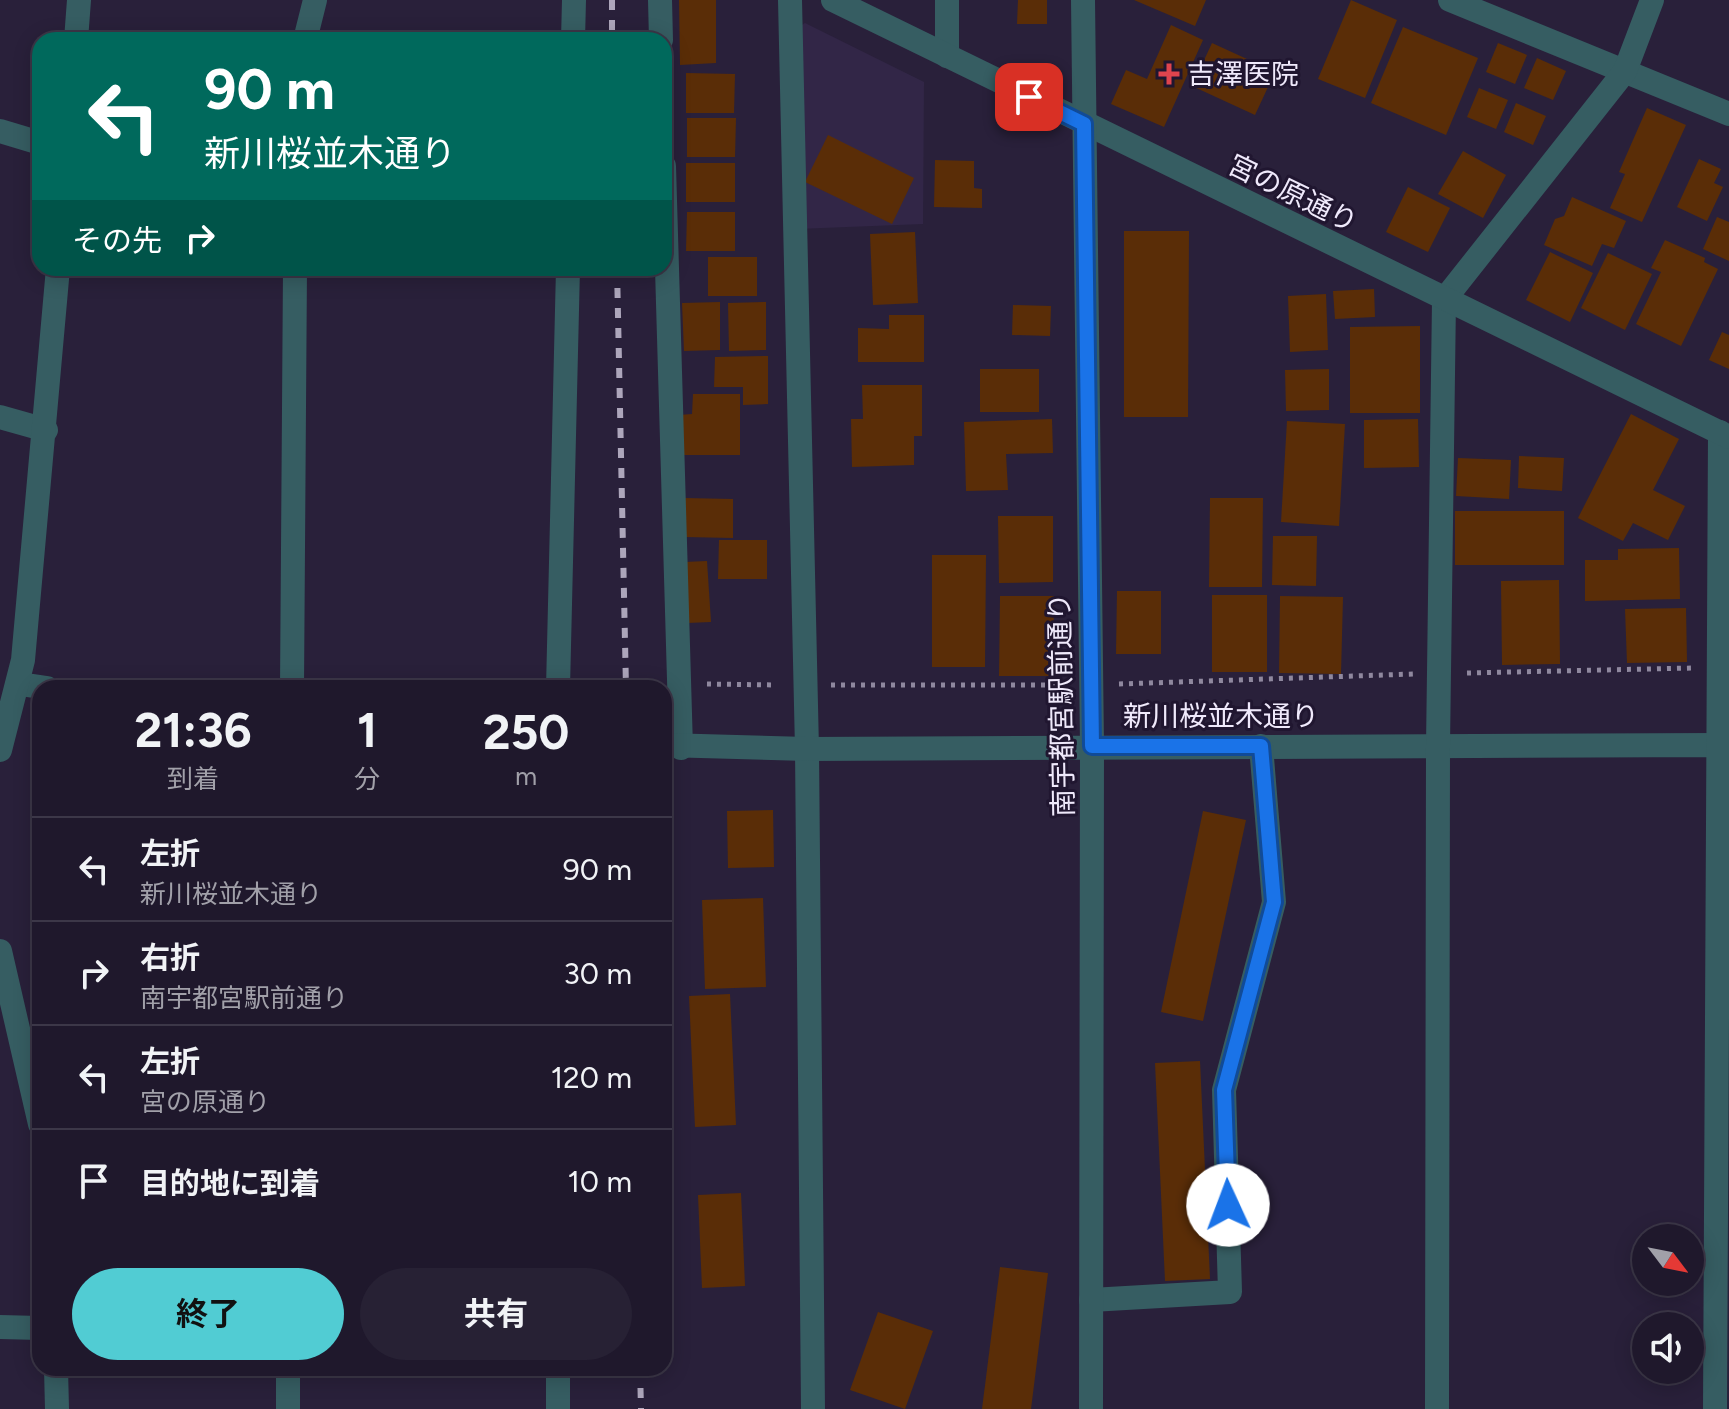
<!DOCTYPE html>
<html lang="ja">
<head>
<meta charset="utf-8">
<style>
  :root { --surface:#1f182c; --page:#272134; --text:#f1f3f6; --muted:#a1a0a9; --line:#3c3748; --accent:#51ccd3 }
  body { margin:0; font-family:Figtree,"Noto Sans JP",sans-serif; background:var(--page); color:var(--text); height:100vh; display:flex; flex-direction:column; font-size:30px; white-space:nowrap }
  * { box-sizing:border-box; margin:0 }
  p { font-size:26px; color:var(--muted) }
  .icon { flex:none; width:44px; height:44px; fill:none; stroke:currentColor; stroke-width:2; stroke-linecap:round; stroke-linejoin:round }
  .map { position:relative; flex:1; overflow:hidden }
  .panel { position:absolute; left:32px; top:680px; width:640px; height:696px; display:flex; flex-direction:column; background:var(--surface); border-radius:24px; box-shadow:0 4px 20px #0003,0 0 0 2px var(--line) }
  .panel>* { flex:none }
  .banner { position:absolute; left:32px; top:32px; width:640px; height:244px; border-radius:24px; box-shadow:0 4px 20px #0003,0 0 0 2px var(--line); background:#00695c; color:#fff; overflow:hidden }
  .needle { width:52px; rotate:122deg }
  .fabs { position:absolute; left:1632px; top:1224px; display:grid; gap:16px }
  .fabs a { display:grid; place-items:center; width:72px; height:72px; border-radius:50%; background:var(--surface); box-shadow:0 4px 20px #0003,0 0 0 2px var(--line); font-size:40px }
  .pin { position:absolute; display:grid; place-items:center; width:68px; height:68px; color:#fff; margin:-34px; border-radius:16px; box-shadow:0 4px 12px #0006 }
  .me { position:absolute; width:88px; margin:-44px; rotate:358deg; stroke-linejoin:round; filter:drop-shadow(0 0 6px #0008) }
  .turn { display:flex; align-items:center; gap:28px; height:168px; padding:0 40px; font-size:36px }
  .turn .icon { width:104px; height:104px; stroke-width:2.5 }
  .turn b { display:block; font-size:56px; line-height:68px }
  .then { display:flex; align-items:center; height:76px; padding:0 40px; background:#0003; gap:16px; font-size:30px }
  .eta { display:flex; justify-content:space-evenly; align-items:center; height:136px; text-align:center }
  .eta b { font-size:48px; font-weight:700; line-height:56px }
  .button { display:flex; gap:16px; margin-top:auto; padding:16px 40px }
  .button a { flex:1; height:92px; border-radius:48px; background:var(--accent); color:#111; font-size:32px; font-weight:700; line-height:92px; text-align:center }
  .button a+a { background:var(--page); color:var(--text) }
  ul { padding:0; list-style:none }
  li { display:flex; align-items:center; gap:24px; height:104px; padding:0 40px; border-top:2px solid var(--line) }
  li div { flex:1 }
  li b { display:block; font-size:30px }
  li em { font-style:normal }
  .map>svg:first-child { display:block }
  .built { fill:#322647 }
  .building { fill:#5a2d07 }
  .lines { fill:none; stroke-linecap:round; stroke-linejoin:round }
  .path { stroke:#8f889e; stroke-width:5; stroke-dasharray:4 6; stroke-linecap:butt }
  .minor { stroke:#365d62; stroke-width:24 }
  .tertiary { stroke:#365d62; stroke-width:24 }
  .rail { stroke:#ada6bb; stroke-width:6; stroke-dasharray:10 10; stroke-linecap:butt }
  .route-casing { stroke:#114b97; stroke-width:20 }
  .route { stroke:#1a73e8; stroke-width:14 }
  .health-dot { fill:#e0444e; stroke:#201630; stroke-width:3 }
  .labels { text-anchor:middle; dominant-baseline:central; stroke-width:6; stroke-linejoin:round; paint-order:stroke }
  .poi-label { font-size:28px; fill:#efe9fb; stroke:#201630; text-anchor:start }
  .street-label { font-size:28px; fill:#efe9fb; stroke:#201630 }
</style>
</head>
<body>
<div class="map">
<svg width="1729" height="1409" viewBox="0 0 1729 1409">
  <rect width="100%" height="100%" fill="#29203a"/>
  <polygon class="built" points="805,23 924,82 923,224 797,229 797,28"/>
  <g class="building">
    <polygon points="679,0 716,0 716,63 680,65"/>
    <polygon points="1018,0 1047,0 1047,24 1017,24"/>
    <polygon points="1134,0 1206,0 1195,26"/>
    <polygon points="1351,0 1397,20 1365,98 1318,79"/>
    <polygon points="1171,25 1203,40 1164,127 1111,104 1126,70 1147,79"/>
    <polygon points="1403,27 1478,58 1446,135 1371,103"/>
    <polygon points="1212,43 1275,72 1255,115 1192,86"/>
    <polygon points="1498,43 1527,55 1515,84 1486,72"/>
    <polygon points="1537,58 1566,71 1553,100 1524,88"/>
    <polygon points="686,73 735,74 734,113 686,113"/>
    <polygon points="1479,88 1508,100 1496,129 1467,117"/>
    <polygon points="1516,103 1546,116 1533,145 1504,132"/>
    <polygon points="1647,108 1686,125 1642,222 1610,208 1625,174 1619,172"/>
    <polygon points="687,118 736,118 735,157 687,157"/>
    <polygon points="828,135 914,178 892,224 805,182"/>
    <polygon points="1463,151 1506,175 1483,218 1438,194"/>
    <polygon points="1699,159 1721,169 1714,183 1723,187 1707,221 1677,207"/>
    <polygon points="935,160 974,161 974,188 982,189 982,208 934,207"/>
    <rect x="686" y="163" width="49" height="39"/>
    <polygon points="1408,187 1450,208 1428,252 1386,232"/>
    <polygon points="1572,197 1626,221 1614,248 1602,244 1592,266 1544,245 1555,219 1564,216"/>
    <polygon points="687,212 735,212 735,251 686,251"/>
    <polygon points="1717,217 1729,222 1729,261 1703,249"/>
    <polygon points="1124,231 1189,231 1188,417 1124,417"/>
    <polygon points="915,232 918,303 873,305 870,234"/>
    <polygon points="1665,240 1705,258 1704,262 1718,269 1681,346 1636,324 1661,272 1651,268"/>
    <polygon points="1550,252 1593,273 1570,322 1526,300"/>
    <polygon points="1608,253 1652,274 1625,330 1581,308"/>
    <rect x="708" y="257" width="49" height="39"/>
    <polygon points="1374,289 1375,317 1335,319 1333,291"/>
    <polygon points="1326,294 1328,350 1290,352 1288,296"/>
    <polygon points="720,302 720,350 684,351 682,303"/>
    <polygon points="766,302 766,350 729,351 728,303"/>
    <polygon points="1013,305 1051,306 1050,336 1012,335"/>
    <polygon points="889,315 924,315 924,362 858,362 858,328 889,329"/>
    <polygon points="1420,326 1420,413 1350,413 1350,327"/>
    <polygon points="1722,332 1729,335 1729,369 1709,360"/>
    <polygon points="768,356 768,404 743,405 743,387 714,387 715,357"/>
    <rect x="980" y="369" width="59" height="43"/>
    <polygon points="1329,369 1329,410 1286,411 1285,370"/>
    <polygon points="862,385 922,385 922,436 914,436 914,465 852,467 851,419 863,419"/>
    <polygon points="693,394 740,394 740,455 678,455 679,415 692,414"/>
    <polygon points="1631,414 1679,439 1653,490 1685,506 1668,540 1633,523 1623,541 1578,518"/>
    <polygon points="1052,419 1053,453 1006,454 1008,490 966,491 964,422"/>
    <polygon points="1418,419 1419,467 1364,468 1364,420"/>
    <polygon points="1287,421 1345,424 1339,526 1281,522"/>
    <polygon points="1519,456 1564,458 1562,491 1518,488"/>
    <polygon points="1458,458 1511,460 1509,499 1456,496"/>
    <polygon points="684,498 733,499 733,538 684,537"/>
    <polygon points="1210,498 1263,498 1262,587 1209,587"/>
    <rect x="1455" y="511" width="109" height="54"/>
    <polygon points="998,516 1053,516 1053,582 999,583"/>
    <polygon points="1273,536 1317,536 1316,586 1272,585"/>
    <polygon points="719,540 767,540 767,579 718,579"/>
    <polygon points="1679,548 1680,599 1585,601 1585,560 1618,560 1618,549"/>
    <polygon points="932,555 986,555 985,667 932,667"/>
    <polygon points="707,561 711,622 687,623 684,562"/>
    <polygon points="1559,580 1560,664 1502,665 1501,581"/>
    <polygon points="1117,591 1161,591 1161,654 1116,654"/>
    <rect x="1212" y="595" width="55" height="77"/>
    <polygon points="1000,596 1054,596 1053,676 999,676"/>
    <polygon points="1280,596 1343,597 1341,674 1279,673"/>
    <polygon points="1686,608 1687,662 1627,663 1625,609"/>
    <polygon points="773,810 774,867 728,868 727,811"/>
    <polygon points="1203,811 1246,820 1203,1021 1161,1012"/>
    <polygon points="763,898 766,987 705,989 702,900"/>
    <polygon points="730,994 736,1125 695,1127 689,996"/>
    <polygon points="1200,1061 1210,1279 1165,1281 1155,1063"/>
    <polygon points="741,1193 745,1286 702,1288 698,1195"/>
    <polygon points="1000,1267 1048,1273 1031,1409 982,1409"/>
    <polygon points="878,1312 933,1331 905,1409 850,1390"/>
  </g>
  <g class="lines">
    <g class="path">
      <polyline points="1467,673 1693,668"/>
      <polyline points="707,684 777,685"/>
      <polyline points="1119,684 1413,674"/>
      <polyline points="831,685 1065,685"/>
    </g>
    <g class="minor">
      <polyline points="660,0 661,40"/>
      <polyline points="790,0 807,749 813,1409"/>
      <polyline points="1450,0 1729,114"/>
      <polyline points="76,40 79,0"/>
      <polyline points="305,40 315,0"/>
      <polyline points="573,40 574,0"/>
      <polyline points="947,56 947,0"/>
      <polyline points="0,131 40,143"/>
      <polyline points="664,166 681,748"/>
      <polyline points="0,417 46,430"/>
      <polyline points="20,684 47,688"/>
      <polyline points="292,688 295,268"/>
      <polyline points="558,688 568,268"/>
      <polyline points="664,745 807,749 1718,745 1729,750"/>
      <polyline points="0,750 23,660 58,268"/>
      <polyline points="0,951 40,1124"/>
      <polyline points="1091,1300 1230,1292 1224,1090 1274,902 1261,746"/>
      <polyline points="0,1327 40,1328"/>
      <polyline points="56,1368 57,1409"/>
      <polyline points="558,1368 558,1409"/>
      <polyline points="288,1409 288,1368"/>
      <polyline points="1437,1409 1438,746 1444,300 1625,71 1652,0"/>
      <polyline points="1715,1409 1720,432"/>
    </g>
    <g class="tertiary">
      <polyline points="833,0 1729,437"/>
      <polyline points="1083,0 1092,746 1091,1409"/>
    </g>
    <g class="rail">
      <polyline points="612,0 612,40"/>
      <polyline points="617,268 626,688"/>
      <polyline points="640,1368 641,1409"/>
    </g>
  </g>
  <g class="lines">
    <defs>
      <polyline id="route" points="1029,97 1084,124 1092,746 1261,746 1274,902 1224,1090 1228,1205"/>
    </defs>
    <use href="#route" class="route-casing"/>
    <use href="#route" class="route"/>
  </g>
  <path class="health-dot" d="M1165 62h8v8h8v8h-8v8h-8v-8h-8v-8h8z"/>
  <g class="labels">
    <g class="poi-label">
      <text x="1187" y="74">吉澤医院</text>
    </g>
    <g class="street-label">
      <text transform="translate(1293 193) rotate(26)">宮の原通り</text>
      <text transform="translate(1061 705) rotate(-91)">南宇都宮駅前通り</text>
      <text x="1221" y="716">新川桜並木通り</text>
    </g>
  </g>
</svg>
<div class="fabs">
<a><svg class="needle" viewBox="-14 -14 28 28"><path d="M0-13l5 13h-10z" fill="#e53935"/><path d="M0 13l5-13h-10z" fill="#a1a0a9"/></svg></a>
<a><svg class="icon" aria-label="sound" viewBox="0 0 24 24"><path d="M4 9h4l5-4v14l-5-4H4zM17 9q2 3 0 6"/></svg></a>
</div>
<div class="pin" style="left:1029px;top:97px;background:#d93025"><svg class="icon" aria-label="arrive" viewBox="0 0 24 24"><path d="M6 21V4h12l-3 4 3 4H6"/></svg></div>
<svg class="me" style="left:1228px;top:1205px" viewBox="-20 -20 40 40"><circle r="19" fill="#fff"/><path d="M0-13L10 11 0 6-10 11z" fill="#1a73e8"/></svg>
<div class="banner">
<div class="turn"><svg class="icon" aria-label="left" viewBox="0 0 24 24"><path d="M17 20v-9H6M10 6l-5 5 5 5"/></svg><div><b>90 m</b>新川桜並木通り</div></div>
<div class="then">その先<svg class="icon" aria-label="right" viewBox="0 0 24 24"><path d="M7 20v-9h11M14 6l5 5-5 5"/></svg></div>
</div>
<section class="panel">
<div class="eta">
<div><b>21:36</b><p>到着</p></div>
<div><b>1</b><p>分</p></div>
<div><b>250</b><p>m</p></div>
</div>
<ul>
<li><svg class="icon" aria-label="left" viewBox="0 0 24 24"><path d="M17 20v-9H6M10 6l-5 5 5 5"/></svg><div><b>左折</b><p>新川桜並木通り</p></div><em>90 m</em></li>
<li><svg class="icon" aria-label="right" viewBox="0 0 24 24"><path d="M7 20v-9h11M14 6l5 5-5 5"/></svg><div><b>右折</b><p>南宇都宮駅前通り</p></div><em>30 m</em></li>
<li><svg class="icon" aria-label="left" viewBox="0 0 24 24"><path d="M17 20v-9H6M10 6l-5 5 5 5"/></svg><div><b>左折</b><p>宮の原通り</p></div><em>120 m</em></li>
<li><svg class="icon" aria-label="arrive" viewBox="0 0 24 24"><path d="M6 21V4h12l-3 4 3 4H6"/></svg><div><b>目的地に到着</b></div><em>10 m</em></li>
</ul>
<div class="button"><a>終了</a><a>共有</a></div>
</section>
</div>
</body>
</html>
